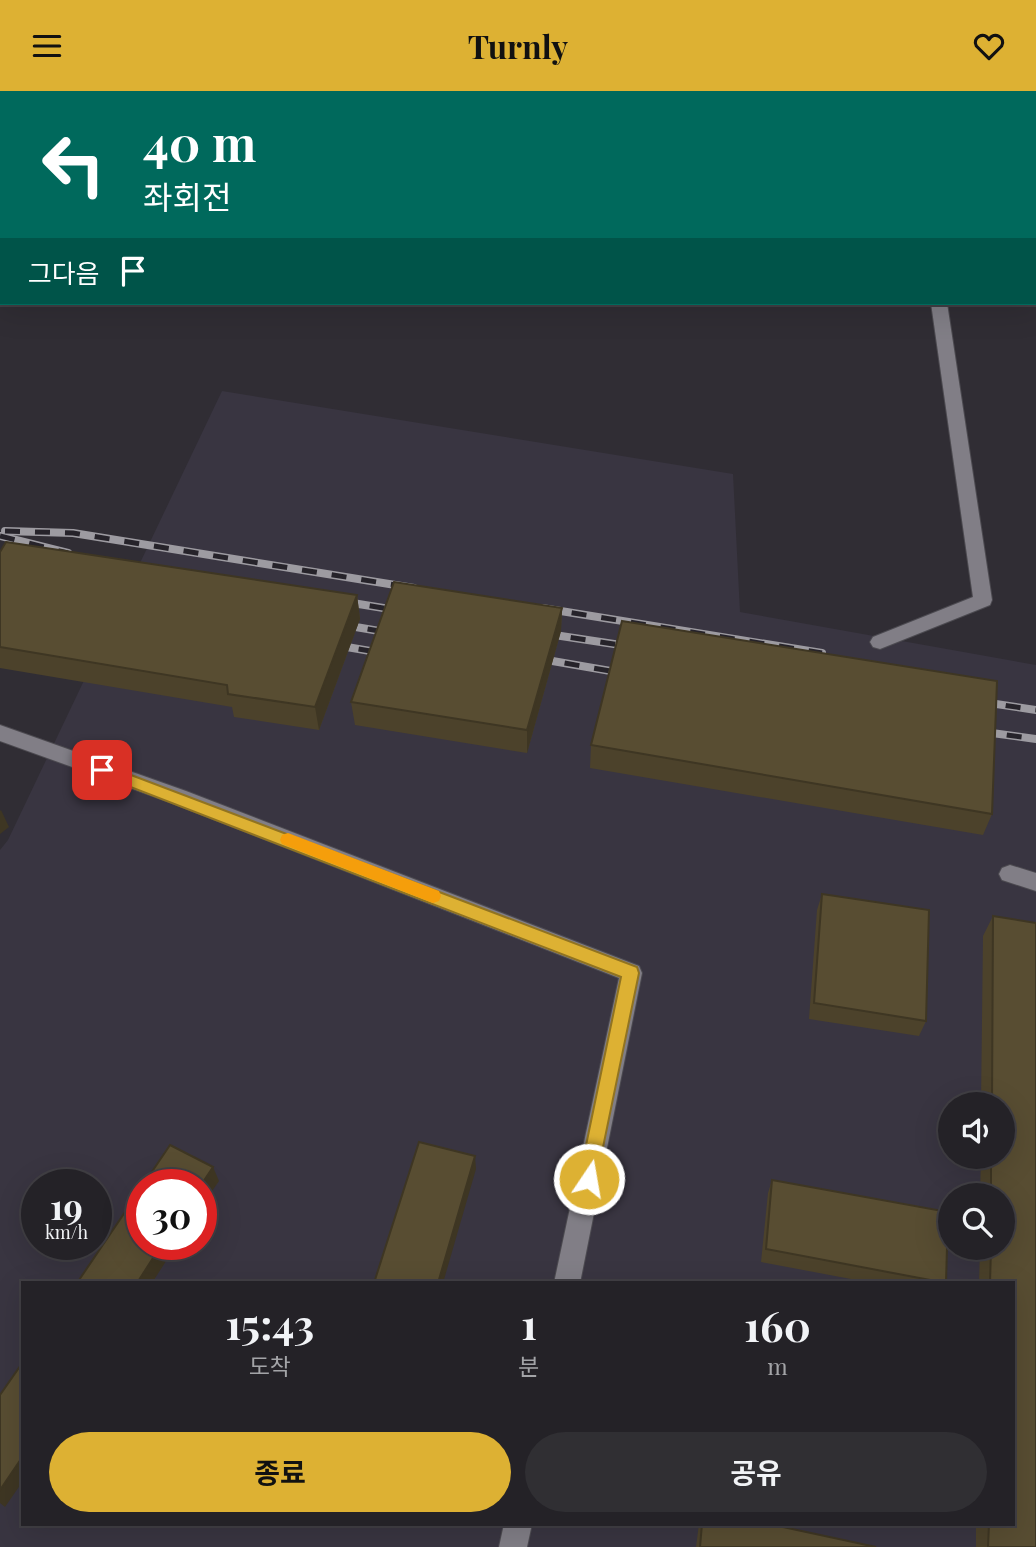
<!DOCTYPE html>
<html lang="ko">
<head>
<meta charset="utf-8">
<style>
  :root { --surface:#242227; --page:#302f33; --text:#f1f3f6; --muted:#a3a4a7; --line:#413f44; --accent:#ddb133 }
  body { margin:0; font-family:"Playfair Display","Noto Sans KR",serif; background:var(--page); color:var(--text); height:100vh; display:flex; flex-direction:column; font-size:26px; white-space:nowrap }
  * { box-sizing:border-box; margin:0 }
  p { font-size:23px; color:var(--muted) }
  .icon { flex:none; width:38px; height:38px; fill:none; stroke:currentColor; stroke-width:2; stroke-linecap:round; stroke-linejoin:round }
  .map { position:relative; flex:1; overflow:hidden }
  .sheet { position:absolute; left:21px; top:1190px; width:994px; height:245px; display:flex; flex-direction:column; background:var(--surface); border-radius:0px; box-shadow:0 7px 28px #0002,0 0 0 2px var(--line) }
  .sheet>* { flex:none }
  .hud { position:absolute; left:0px; top:0px; width:1036px; height:214px; box-shadow:0 7px 28px #0002,0 0 0 2px var(--line); background:#00695c; color:#fff; overflow:hidden }
  .buttons { position:absolute; left:938px; top:1001px; display:grid; gap:14px }
  .buttons a { display:grid; place-items:center; width:77px; height:77px; border-radius:50%; background:var(--surface); box-shadow:0 7px 28px #0002,0 0 0 2px var(--line); font-size:35px }
  .speed { position:absolute; left:21px; top:1078px; display:flex; gap:14px; font-size:35px; font-weight:700; text-align:center }
  .speed>* { display:grid; place-content:center; width:91px; height:91px; border-radius:50%; background:var(--surface); box-shadow:0 7px 28px #0002,0 0 0 2px var(--line); line-height:1 }
  .speed small { font-size:18px; font-weight:400 }
  .speed .limit { border:10px solid #d22; background:#fff; color:#111 }
  .pin { position:absolute; display:grid; place-items:center; width:60px; height:60px; color:#fff; margin:-30px; border-radius:14px; box-shadow:0 4px 10px #0006 }
  .me { position:absolute; width:77px; margin:-38px; rotate:12deg; stroke-linejoin:round; filter:drop-shadow(0 0 5px #0008) }
  .turn { display:flex; align-items:center; gap:24px; height:147px; padding:0 28px; font-size:32px }
  .turn .icon { width:91px; height:91px; stroke-width:2.5 }
  .turn b { display:block; font-size:49px; line-height:60px }
  .then { display:flex; align-items:center; height:66px; padding:0 28px; background:#0003; gap:14px; font-size:26px }
  .eta { display:flex; justify-content:space-evenly; align-items:center; height:119px; text-align:center }
  .eta b { font-size:42px; font-weight:700; line-height:49px }
  .action { display:flex; gap:14px; margin-top:auto; padding:14px 28px }
  .action a { flex:1; height:80px; border-radius:42px; background:var(--accent); color:#111; font-size:28px; font-weight:700; line-height:80px; text-align:center }
  .action a+a { background:var(--page); color:var(--text) }
  header { display:flex; justify-content:space-between; align-items:center; height:91px; padding:0 28px; background:var(--accent); color:#111; font-size:32px; font-weight:700 }
  .map>svg:first-child { display:block }
  .built { fill:#393541; fill-rule:evenodd }
  .lines { fill:none; stroke-linecap:round; stroke-linejoin:round }
  .street-casing { stroke:#4c4a50; stroke-width:2 }
  .street { fill:#817e86; fill-rule:evenodd }
  .rail-casing { stroke:#9d9ba1; stroke-width:8 }
  .rail { stroke:#26232a; stroke-width:5; stroke-dasharray:15; stroke-linecap:butt }
  .wall { fill:#4c422b }
  .shaded-wall { fill:#3e3623 }
  .building { fill:#584d32; stroke:#3e3623; stroke-width:2 }
  .route { fill:#ddb133; stroke:#907321; stroke-width:2 }
  .slow { fill:#f59e0b }
</style>
</head>
<body>
<header><svg class="icon" aria-label="menu" viewBox="0 0 24 24"><path d="M4 6h16M4 12h16M4 18h16"/></svg>Turnly<svg class="icon" aria-label="heart" viewBox="0 0 24 24"><path d="M12 20l-8-8c-3-5 5-10 8-4 3-6 11-1 8 4z"/></svg></header>
<div class="map">
<svg width="1036" height="1456" viewBox="0 0 1036 1456">
  <rect width="100%" height="100%" fill="#302d34"/>
  <path class="built" d="M222 300 733 383 740 521 1036 574V1456H0V759L8 749ZM950 1013H1003V1066H950ZM37 1094H96V1153H37ZM142 1094H201V1153H142ZM950 1104H1003V1157H950ZM23 1192H1013V1433H23Z"/>
  <g class="lines">
    <defs>
      <g id="street">
        <polygon points="900,0 914,0 915,2 901,2"/>
        <polygon points="931,212 947,212 992,509 990,514 880,558 873,556 870,551 873,546 973,506"/>
        <polygon points="0,634 186,700 639,875 642,882 580,1192 554,1192 619,887 172,712 0,650"/>
        <polygon points="1010,774 1036,782 1036,800 1002,789 999,783 1002,777"/>
        <polygon points="504,1433 532,1433 527,1456 499,1456"/>
      </g>
    </defs>
    <use href="#street" class="street-casing"/>
    <use href="#street" class="street"/>
    <defs>
      <g id="rail">
        <polyline points="5,440 73,442 414,497"/>
        <polyline points="0,445 68,462"/>
        <polyline points="340,510 402,520"/>
        <polyline points="542,517 822,562"/>
        <polyline points="338,533 397,543"/>
        <polyline points="541,542 634,556"/>
        <polyline points="329,553 388,563"/>
        <polyline points="535,567 628,583"/>
        <polyline points="976,610 1036,619"/>
        <polyline points="977,640 1036,648"/>
      </g>
    </defs>
    <use href="#rail" class="rail-casing"/>
    <use href="#rail" class="rail"/>
  </g>
  <g class="wall">
    <polygon points="0,461 357,504 360,528 319,639 234,626 232,616 0,577"/>
    <polygon points="562,517 561,540 527,662 355,634 351,611"/>
    <polygon points="591,654 992,723 983,744 590,677"/>
    <polygon points="822,803 926,930 919,945 809,928 817,819"/>
    <polygon points="993,825 1036,1456 976,1456 976,1433 1013,1433 1013,1192 979,1192 980,1157 1003,1157 1003,1104 980,1104 981,1066 1003,1066 1003,1013 981,1013 983,845"/>
    <polygon points="772,1089 946,1192 872,1192 761,1171 768,1102"/>
    <polygon points="699,1433 769,1433 876,1456 696,1456"/>
  </g>
  <g class="shaded-wall">
    <polygon points="357,504 360,528 319,639 315,616"/>
    <polygon points="562,517 561,540 527,662 527,639"/>
    <polygon points="1,719 9,736 0,743 0,720"/>
    <polygon points="475,1065 476,1078 443,1192 438,1192"/>
    <polygon points="213,1076 219,1090 201,1116 201,1094"/>
    <polygon points="162,1153 177,1153 152,1192 137,1192"/>
    <polygon points="23,1365 23,1390 5,1416 0,1412 0,1399"/>
  </g>
  <g class="building">
    <polygon points="6,451 357,504 315,616 228,603 227,594 0,556 0,461"/>
    <polygon points="394,491 562,517 527,639 351,611"/>
    <polygon points="622,530 997,590 992,723 591,654"/>
    <polygon points="822,803 929,819 926,930 814,912"/>
    <polygon points="993,825 1036,832 1036,1456 988,1456 989,1433 1013,1433 1013,1192 990,1192 991,1157 1003,1157 1003,1104 991,1104 991,1066 1003,1066 1003,1013 992,1013"/>
    <polygon points="419,1051 475,1065 438,1192 374,1192"/>
    <polygon points="170,1054 213,1076 201,1094 143,1094"/>
    <polygon points="772,1089 948,1121 946,1192 766,1158"/>
    <polygon points="142,1096 142,1153 162,1153 137,1192 77,1192"/>
    <polygon points="23,1271 23,1365 0,1399 0,1304"/>
    <polygon points="702,1433 769,1433 876,1456 700,1456"/>
  </g>
  <polygon class="route" points="102,673 637,876 639,882 595,1095 589,1097 582,1095 579,1088 621,886 97,683 94,679 97,675"/>
  <polygon class="slow" points="288,742 439,800 441,805 439,810 433,812 282,753 280,749 282,744"/>
</svg>
<div class="buttons">
<a><svg class="icon" aria-label="sound" viewBox="0 0 24 24"><path d="M4 9h4l5-4v14l-5-4H4zM17 9q2 3 0 6"/></svg></a>
<a><svg class="icon" aria-label="search" viewBox="0 0 24 24"><circle cx="10" cy="10" r="6"/><path d="M15 15l6 6"/></svg></a>
</div>
<div class="speed"><div>19<small>km/h</small></div><div class="limit">30</div></div>
<div class="pin" style="left:102px;top:679px;background:#d93025"><svg class="icon" aria-label="arrive" viewBox="0 0 24 24"><path d="M6 21V4h12l-3 4 3 4H6"/></svg></div>
<svg class="me" style="left:589px;top:1088px" viewBox="-20 -20 40 40"><circle r="17" fill="#ddb133" stroke="#fff" stroke-width="3"/><path d="M0-11L8 9 0 5-8 9z" fill="#fff"/></svg>
<div class="hud">
<div class="turn"><svg class="icon" aria-label="left" viewBox="0 0 24 24"><path d="M17 20v-9H6M10 6l-5 5 5 5"/></svg><div><b>40 m</b>좌회전</div></div>
<div class="then">그다음<svg class="icon" aria-label="arrive" viewBox="0 0 24 24"><path d="M6 21V4h12l-3 4 3 4H6"/></svg></div>
</div>
<section class="sheet">
<div class="eta">
<div><b>15:43</b><p>도착</p></div>
<div><b>1</b><p>분</p></div>
<div><b>160</b><p>m</p></div>
</div>
<div class="action"><a>종료</a><a>공유</a></div>
</section>
</div>
</body>
</html>
